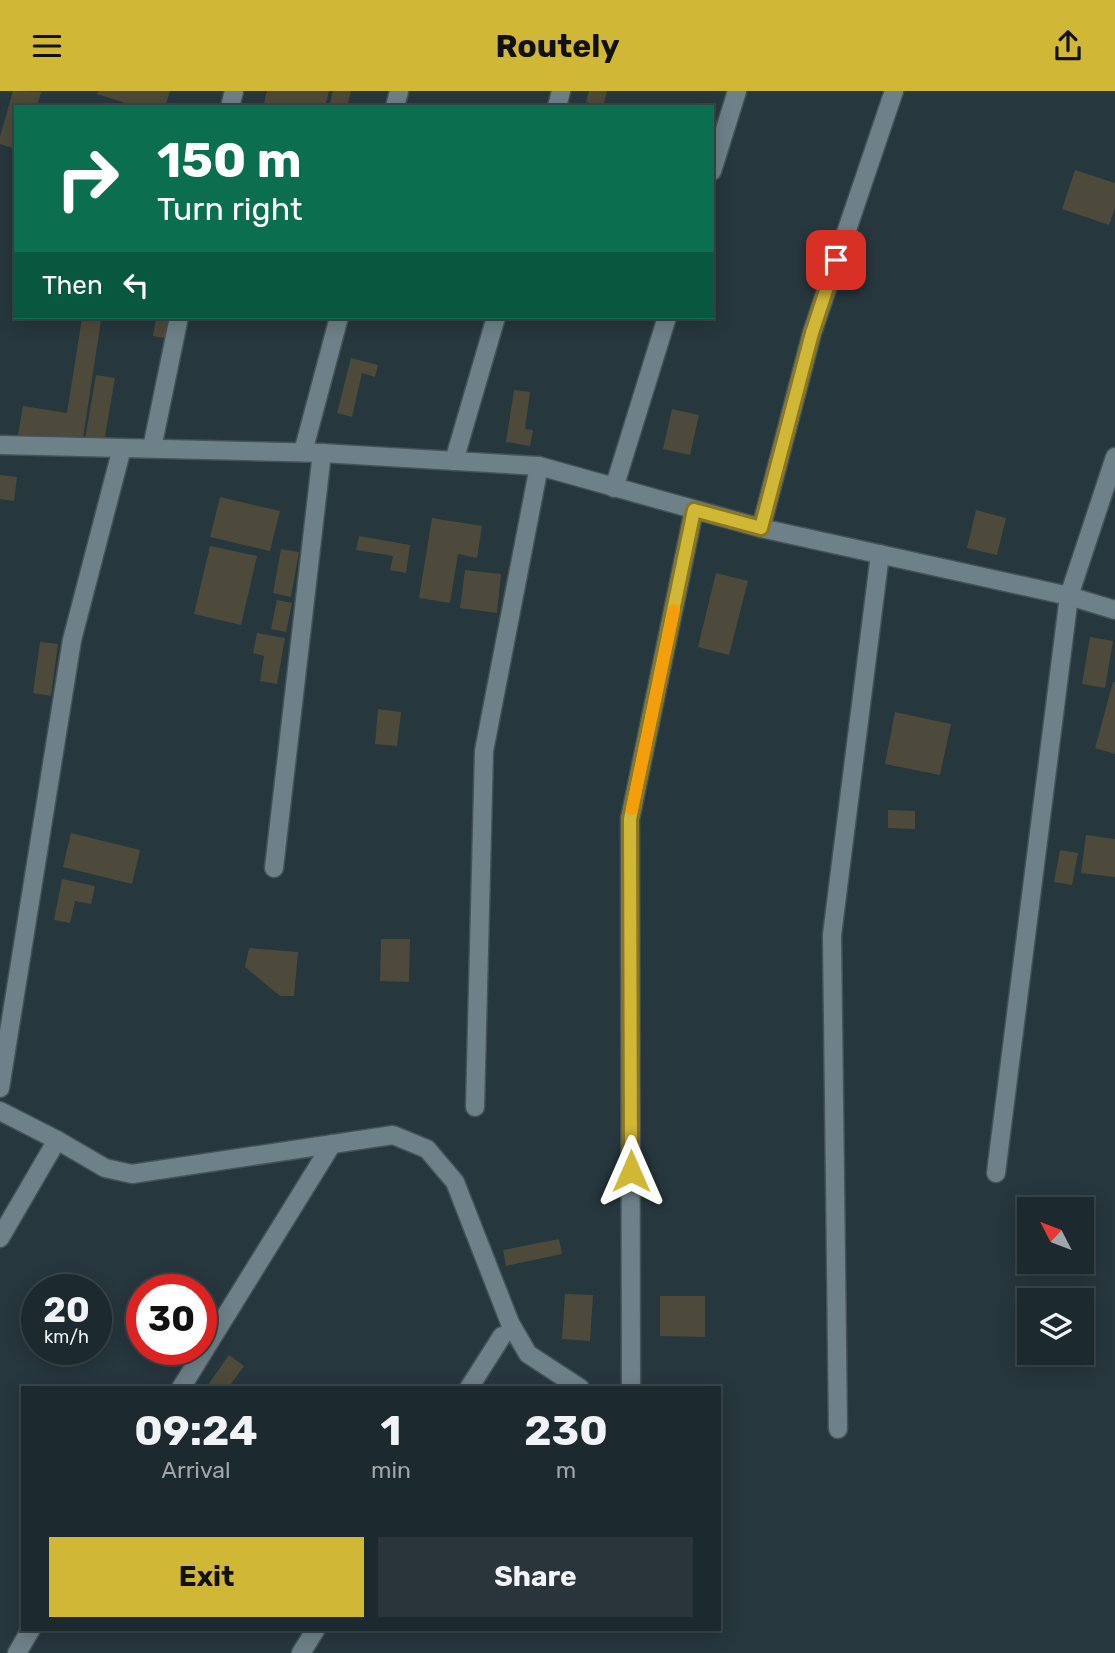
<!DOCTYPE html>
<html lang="en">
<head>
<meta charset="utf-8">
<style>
  :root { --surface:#1c292e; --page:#29353a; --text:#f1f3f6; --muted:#a0a6aa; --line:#3a454a; --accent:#d1b736 }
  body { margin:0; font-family:Rubik,sans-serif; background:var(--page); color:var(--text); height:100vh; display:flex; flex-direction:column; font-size:26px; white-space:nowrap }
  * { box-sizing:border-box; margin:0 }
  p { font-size:23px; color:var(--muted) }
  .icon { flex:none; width:38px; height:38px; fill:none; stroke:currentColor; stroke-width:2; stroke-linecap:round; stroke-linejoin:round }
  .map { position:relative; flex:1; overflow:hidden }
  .side { position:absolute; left:21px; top:1295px; width:700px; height:245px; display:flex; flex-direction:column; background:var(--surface); border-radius:0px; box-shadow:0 4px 18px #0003,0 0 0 2px var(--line) }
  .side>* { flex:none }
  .top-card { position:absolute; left:14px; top:14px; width:700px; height:214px; border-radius:0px; box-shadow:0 4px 18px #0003,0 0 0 2px var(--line); background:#0b6e4f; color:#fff; overflow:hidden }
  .needle { width:46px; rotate:312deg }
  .fabs { position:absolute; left:1017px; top:1106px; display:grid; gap:14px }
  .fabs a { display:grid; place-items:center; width:77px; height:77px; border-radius:0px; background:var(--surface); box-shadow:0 4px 18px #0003,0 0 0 2px var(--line); font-size:35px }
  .speed { position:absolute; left:21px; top:1183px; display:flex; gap:14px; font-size:35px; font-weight:700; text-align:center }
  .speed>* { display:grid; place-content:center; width:91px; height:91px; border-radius:50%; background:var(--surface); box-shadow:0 4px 18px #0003,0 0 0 2px var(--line); line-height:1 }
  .speed small { font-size:18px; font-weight:400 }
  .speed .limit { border:10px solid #d22; background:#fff; color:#111 }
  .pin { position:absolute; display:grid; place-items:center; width:60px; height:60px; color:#fff; margin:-30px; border-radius:14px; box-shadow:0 4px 10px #0006 }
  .me { position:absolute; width:77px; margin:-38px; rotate:0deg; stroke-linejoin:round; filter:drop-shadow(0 0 5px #0008) }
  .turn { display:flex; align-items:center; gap:24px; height:147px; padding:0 28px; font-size:32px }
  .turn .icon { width:91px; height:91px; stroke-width:2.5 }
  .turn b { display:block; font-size:49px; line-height:60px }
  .then { display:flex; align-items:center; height:66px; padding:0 28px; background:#0003; gap:14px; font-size:26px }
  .eta { display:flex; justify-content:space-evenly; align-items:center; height:119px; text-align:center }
  .eta b { font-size:42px; font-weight:700; line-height:49px }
  .action { display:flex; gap:14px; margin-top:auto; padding:14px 28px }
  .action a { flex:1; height:80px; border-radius:0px; background:var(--accent); color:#111; font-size:28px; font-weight:700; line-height:80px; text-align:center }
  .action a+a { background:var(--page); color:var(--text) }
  header { display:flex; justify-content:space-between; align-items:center; height:91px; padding:0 28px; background:var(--accent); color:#111; font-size:32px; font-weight:700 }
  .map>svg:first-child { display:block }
  .building { fill:#4d4a3b }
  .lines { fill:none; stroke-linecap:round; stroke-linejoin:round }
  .street-casing { stroke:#455358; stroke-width:21 }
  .street { stroke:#6e8188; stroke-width:18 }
  .route-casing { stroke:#887723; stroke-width:18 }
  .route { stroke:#d1b736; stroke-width:12 }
  .slow { stroke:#f59e0b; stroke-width:12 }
</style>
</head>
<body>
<header><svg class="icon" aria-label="menu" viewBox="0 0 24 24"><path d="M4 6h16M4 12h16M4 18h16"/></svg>Routely<svg class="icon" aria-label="share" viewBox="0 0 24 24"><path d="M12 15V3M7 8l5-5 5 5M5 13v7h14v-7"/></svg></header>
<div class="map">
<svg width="1115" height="1562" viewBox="0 0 1115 1562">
  <rect width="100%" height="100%" fill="#26373d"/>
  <g class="building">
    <polygon points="13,0 41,1 37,16 16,16 16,46 13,57 0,53 0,46"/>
    <polygon points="98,0 170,0 165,16 138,16 97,3"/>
    <polygon points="267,0 329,0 325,16 279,16 264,12"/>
    <polygon points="333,0 351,0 347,16 329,16"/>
    <polygon points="589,0 607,0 603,16 586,11"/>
    <polygon points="1075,79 1115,92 1115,117 1109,134 1062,118"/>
    <polygon points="156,226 174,226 171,248 153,245"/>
    <polygon points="82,227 101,230 82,353 18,344 23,315 67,322"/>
    <polygon points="351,267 378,274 375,286 362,282 352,326 337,322"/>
    <polygon points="96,284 115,287 104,351 85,348"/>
    <polygon points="514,299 530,301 525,338 533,339 530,355 506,351"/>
    <polygon points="672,318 699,324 690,364 663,358"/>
    <polygon points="0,384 17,386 14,410 0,408"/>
    <polygon points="220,406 280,420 270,460 210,446"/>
    <polygon points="976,419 1006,427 997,464 967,457"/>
    <polygon points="432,427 482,435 477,467 458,463 450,512 419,507"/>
    <polygon points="359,445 410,454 406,482 390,479 393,465 356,459"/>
    <polygon points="210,455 257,465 241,534 194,523"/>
    <polygon points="281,458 299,461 291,506 273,502"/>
    <polygon points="465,479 501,483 497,522 460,517"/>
    <polygon points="716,482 748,490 729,564 698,556"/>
    <polygon points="277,509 292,512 286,541 271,538"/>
    <polygon points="257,542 285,547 277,593 260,590 264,565 253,562"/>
    <polygon points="1090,546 1113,550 1105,597 1082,593"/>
    <polygon points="40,551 58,553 51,605 33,602"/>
    <polygon points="1113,591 1115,591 1115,663 1095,657"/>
    <polygon points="378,618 401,621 397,655 375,653"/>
    <polygon points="895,621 951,633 940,684 885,673"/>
    <polygon points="888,719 915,720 915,738 888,737"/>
    <polygon points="71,742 140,759 132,793 63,776"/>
    <polygon points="1086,744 1115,748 1115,786 1081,782"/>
    <polygon points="1060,759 1078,762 1072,794 1054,791"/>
    <polygon points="62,788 95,795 91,813 75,810 70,832 54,829"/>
    <polygon points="381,848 410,848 409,891 380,890"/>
    <polygon points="249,857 298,861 294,905 280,905 245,876"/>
    <polygon points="559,1148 562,1163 506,1175 503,1159"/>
    <polygon points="565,1203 593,1204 590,1250 562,1248"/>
    <polygon points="660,1205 705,1205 705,1246 660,1245"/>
    <polygon points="229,1264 244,1275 228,1297 206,1297"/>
  </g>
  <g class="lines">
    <defs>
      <g id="street">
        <polyline points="230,16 234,0"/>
        <polyline points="395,16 399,0"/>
        <polyline points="557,16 561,0"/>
        <polyline points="712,80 737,0"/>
        <polyline points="0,354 322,362 539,375 761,437 1069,505 1115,519"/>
        <polyline points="152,357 179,226"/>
        <polyline points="303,361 339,226"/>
        <polyline points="454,370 496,226"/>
        <polyline points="614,397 667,226"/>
        <polyline points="761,437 812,242 894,0"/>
        <polyline points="274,777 322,362"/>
        <polyline points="0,997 72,549 122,357"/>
        <polyline points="475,1016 484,660 539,375"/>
        <polyline points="0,1020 57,1049 105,1077 132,1083 393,1044 427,1058 455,1091 510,1232 528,1263 580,1297"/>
        <polyline points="996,1082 1069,505 1115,366"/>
        <polyline points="0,1147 57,1049"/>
        <polyline points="181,1297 332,1053"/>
        <polyline points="469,1297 502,1245"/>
        <polyline points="631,1297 630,728 694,419"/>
        <polyline points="838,1338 832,844 880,463"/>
        <polyline points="17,1562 31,1538"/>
        <polyline points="301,1562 316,1538"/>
      </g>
    </defs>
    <use href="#street" class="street-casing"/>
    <use href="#street" class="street"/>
  </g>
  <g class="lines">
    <defs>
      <polyline id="route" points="631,1080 630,728 694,419 761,437 812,242 836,169"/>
    </defs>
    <use href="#route" class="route-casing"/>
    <use href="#route" class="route"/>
    <polyline class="slow" points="632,718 674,519"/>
  </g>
</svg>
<div class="fabs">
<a><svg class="needle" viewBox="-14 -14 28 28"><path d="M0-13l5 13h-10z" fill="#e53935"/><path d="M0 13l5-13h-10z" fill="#a0a6aa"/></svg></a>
<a><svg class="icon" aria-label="layers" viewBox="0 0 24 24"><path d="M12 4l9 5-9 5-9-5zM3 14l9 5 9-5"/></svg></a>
</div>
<div class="speed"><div>20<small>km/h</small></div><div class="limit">30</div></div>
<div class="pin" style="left:836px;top:169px;background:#d93025"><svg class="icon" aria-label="arrive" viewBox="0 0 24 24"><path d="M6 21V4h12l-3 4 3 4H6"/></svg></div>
<svg class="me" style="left:631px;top:1080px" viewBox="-20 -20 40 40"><path d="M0-17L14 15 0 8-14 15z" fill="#d1b736" stroke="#fff" stroke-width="4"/></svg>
<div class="top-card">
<div class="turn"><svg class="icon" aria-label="right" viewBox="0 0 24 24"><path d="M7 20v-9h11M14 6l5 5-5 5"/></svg><div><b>150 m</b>Turn right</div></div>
<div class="then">Then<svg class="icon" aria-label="left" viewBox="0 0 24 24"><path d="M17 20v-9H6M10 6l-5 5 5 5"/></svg></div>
</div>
<section class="side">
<div class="eta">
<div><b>09:24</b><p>Arrival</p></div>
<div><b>1</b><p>min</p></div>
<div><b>230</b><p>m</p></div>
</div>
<div class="action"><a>Exit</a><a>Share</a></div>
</section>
</div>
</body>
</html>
